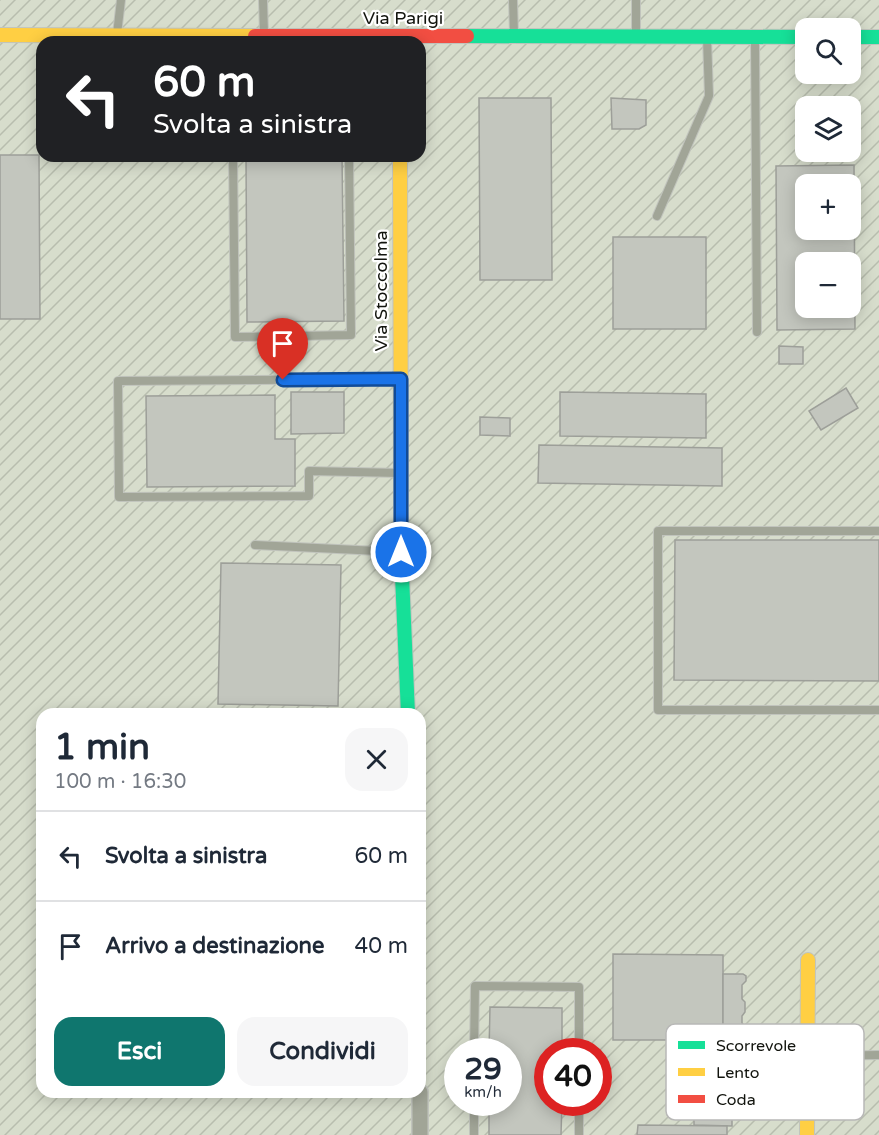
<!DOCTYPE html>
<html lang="it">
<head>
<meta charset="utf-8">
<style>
  :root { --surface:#fff; --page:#f6f6f7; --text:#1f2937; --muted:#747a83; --line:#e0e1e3; --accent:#0f766e }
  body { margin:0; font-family:"Varela Round",sans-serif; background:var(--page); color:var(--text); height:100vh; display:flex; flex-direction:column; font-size:22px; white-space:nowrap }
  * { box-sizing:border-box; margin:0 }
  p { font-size:20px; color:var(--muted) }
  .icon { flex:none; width:33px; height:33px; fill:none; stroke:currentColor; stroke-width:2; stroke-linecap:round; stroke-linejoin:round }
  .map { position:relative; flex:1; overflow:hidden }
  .panel { position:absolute; left:36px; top:708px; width:390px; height:390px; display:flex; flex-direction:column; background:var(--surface); border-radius:18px; box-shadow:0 3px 15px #0003 }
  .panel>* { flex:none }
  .hud { position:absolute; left:36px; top:36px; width:390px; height:126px; border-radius:18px; box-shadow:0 3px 15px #0003; background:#202124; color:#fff; overflow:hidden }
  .tools { position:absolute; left:795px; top:18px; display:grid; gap:12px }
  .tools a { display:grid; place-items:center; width:66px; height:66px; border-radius:12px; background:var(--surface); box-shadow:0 3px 15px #0003; font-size:30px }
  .speed { position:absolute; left:444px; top:1038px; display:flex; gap:12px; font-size:30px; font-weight:700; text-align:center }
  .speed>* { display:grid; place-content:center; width:78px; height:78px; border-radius:50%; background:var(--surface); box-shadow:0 3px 15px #0003; line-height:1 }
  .speed small { font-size:15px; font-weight:400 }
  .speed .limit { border:9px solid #d22; background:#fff; color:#111 }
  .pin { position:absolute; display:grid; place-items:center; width:51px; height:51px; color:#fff; margin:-62px -26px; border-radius:50% 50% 50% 0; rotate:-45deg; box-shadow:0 0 6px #0007 }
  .pin .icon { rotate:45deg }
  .me { position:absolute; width:66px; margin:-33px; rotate:0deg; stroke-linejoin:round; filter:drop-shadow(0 0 4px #0008) }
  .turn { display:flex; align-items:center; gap:21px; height:126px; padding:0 18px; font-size:27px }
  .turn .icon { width:78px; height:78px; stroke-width:2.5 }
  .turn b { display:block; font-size:42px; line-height:51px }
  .round { display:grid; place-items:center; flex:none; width:63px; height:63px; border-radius:18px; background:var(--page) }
  .headline { display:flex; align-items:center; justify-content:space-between; height:102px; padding:0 18px }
  h1 { font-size:36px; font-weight:800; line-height:45px }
  .primary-button { display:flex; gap:12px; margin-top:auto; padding:12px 18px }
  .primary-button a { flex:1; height:69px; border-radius:18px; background:var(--accent); color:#fff; font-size:24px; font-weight:800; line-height:69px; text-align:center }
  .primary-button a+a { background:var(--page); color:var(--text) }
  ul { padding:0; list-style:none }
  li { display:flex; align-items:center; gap:18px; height:90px; padding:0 18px; border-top:2px solid var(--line) }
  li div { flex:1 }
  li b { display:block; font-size:22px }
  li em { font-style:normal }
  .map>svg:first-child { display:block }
  .industrial { fill:url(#industrial-furrows); fill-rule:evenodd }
  .building { fill:#c3c6be; stroke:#9d9f99; stroke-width:1.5; fill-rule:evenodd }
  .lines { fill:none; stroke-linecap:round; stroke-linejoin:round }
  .lane-casing { stroke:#c1c4bd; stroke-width:10 }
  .street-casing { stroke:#c1c4bd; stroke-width:18 }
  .fast-casing { stroke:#c1c4bd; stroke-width:16 }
  .slow-casing { stroke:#c1c4bd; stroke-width:16 }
  .jam-casing { stroke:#c1c4bd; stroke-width:16 }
  .lane { stroke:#a1a597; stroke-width:8 }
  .street { stroke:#a1a597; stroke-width:15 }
  .fast { stroke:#16e098; stroke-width:14 }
  .slow { stroke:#ffcf43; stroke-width:14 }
  .jam { stroke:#f24e42; stroke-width:14 }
  .route-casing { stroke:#114b97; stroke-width:15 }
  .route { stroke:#1a73e8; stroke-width:10 }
  .labels { text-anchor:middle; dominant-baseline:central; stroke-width:4.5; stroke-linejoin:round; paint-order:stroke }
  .street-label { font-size:18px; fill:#12140e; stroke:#fff }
  .key { fill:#fff; stroke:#b8b8b7; stroke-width:1.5 }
  .key-label { font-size:16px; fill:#12140e }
</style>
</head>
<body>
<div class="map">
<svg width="879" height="1135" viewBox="0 0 879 1135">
  <defs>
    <pattern id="industrial-furrows" width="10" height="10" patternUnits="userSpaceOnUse" patternTransform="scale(1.5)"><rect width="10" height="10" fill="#d7ddcc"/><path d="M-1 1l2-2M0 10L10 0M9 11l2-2" fill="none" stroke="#b8bdae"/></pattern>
  </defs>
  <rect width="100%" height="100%" fill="#e3e6dd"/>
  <path class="industrial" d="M0 0H879V1135H0ZM806 28H850V74H806ZM42 42H420V156H42ZM806 106H850V152H806ZM806 184H850V230H806ZM806 262H850V308H806ZM42 714H420V1092H42ZM458 1052H508V1102H458ZM548 1052H598V1102H548Z"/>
  <g class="building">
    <polygon points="479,98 551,98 552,280 480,280"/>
    <polygon points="611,98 646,100 646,125 639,129 612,129"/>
    <polygon points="0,155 39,155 40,319 0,319"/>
    <polygon points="342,156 344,321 247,322 246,158"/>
    <path d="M854 165 855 329 777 330 776 166ZM806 184H850V230H806ZM806 262H850V308H806Z"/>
    <rect x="613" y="237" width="93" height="92"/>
    <polygon points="779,346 803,347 803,364 779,364"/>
    <polygon points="846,388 858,408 821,430 809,411"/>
    <polygon points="291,392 344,392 344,433 291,434"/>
    <polygon points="560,392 706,394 706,438 560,436"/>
    <polygon points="275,395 275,439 295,439 295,486 147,487 146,396"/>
    <polygon points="480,417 510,418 510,436 480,435"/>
    <polygon points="539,445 722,448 722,486 538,483"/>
    <polygon points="675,540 879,540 879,681 674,680"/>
    <polygon points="221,563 341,565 338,706 218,704"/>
    <polygon points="613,954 723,955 723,1040 613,1040"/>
    <polygon points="723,974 743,974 746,976 746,981 742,985 742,999 745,1002 745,1012 742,1016 742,1023 745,1027 745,1032 740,1037 736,1038 731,1031 723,1031"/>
    <polygon points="490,1007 562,1008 562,1052 548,1052 548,1102 562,1102 561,1135 489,1135 489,1102 508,1102 508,1052 489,1052"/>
    <polygon points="701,1092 728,1093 728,1097 739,1097 738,1118 732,1118 732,1126 694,1125 694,1113 708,1113 708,1108 700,1107"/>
    <polygon points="638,1125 727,1126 727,1135 637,1135"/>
  </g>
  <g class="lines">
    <defs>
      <g id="lane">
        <polyline points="263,0 264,34"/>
        <polyline points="513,0 514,34"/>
        <polyline points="636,0 636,35"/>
        <polyline points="117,34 121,0"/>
        <polyline points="755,39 757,332"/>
        <polyline points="233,156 235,337 351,335 349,156"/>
        <polyline points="657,216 709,96 707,38"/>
        <polyline points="399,379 118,381 119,497 309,496 309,471 400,473"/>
        <polyline points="879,531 658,531 658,710 879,710"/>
        <polyline points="255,545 399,552"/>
        <polyline points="474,1052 475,986 579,987 579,1052"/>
        <polyline points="809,1056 879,1055"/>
        <polyline points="474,1135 474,1102"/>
        <polyline points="579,1135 579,1102"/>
      </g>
      <polyline id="street" points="420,1092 420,1135"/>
      <g id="fast">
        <polyline points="467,36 806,37"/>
        <polyline points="850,37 879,37"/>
        <polyline points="401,479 401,552 408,714"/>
      </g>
      <g id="slow">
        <polyline points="0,35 255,36"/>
        <polyline points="400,156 401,479"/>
        <polyline points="807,1135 808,960"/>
      </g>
      <polyline id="jam" points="255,36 467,36"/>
    </defs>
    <use href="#lane" class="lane-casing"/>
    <use href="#street" class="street-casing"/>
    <use href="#fast" class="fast-casing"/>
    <use href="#slow" class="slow-casing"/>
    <use href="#jam" class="jam-casing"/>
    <use href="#lane" class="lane"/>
    <use href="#street" class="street"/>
    <use href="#fast" class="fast"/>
    <use href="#slow" class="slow"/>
    <use href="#jam" class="jam"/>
  </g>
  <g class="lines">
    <defs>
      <polyline id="route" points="283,380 401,379 401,552"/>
    </defs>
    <use href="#route" class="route-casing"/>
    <use href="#route" class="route"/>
  </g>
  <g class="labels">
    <g class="street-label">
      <text x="403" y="18">Via Parigi</text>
      <text transform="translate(381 291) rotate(-90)">Via Stoccolma</text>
    </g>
  </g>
  <rect x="666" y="1024" width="198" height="96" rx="9" class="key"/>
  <rect x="678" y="1041" width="27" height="8" fill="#16e098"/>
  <rect x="678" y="1068" width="27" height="8" fill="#ffcf43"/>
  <rect x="678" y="1095" width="27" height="8" fill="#f24e42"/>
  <g class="key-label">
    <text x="716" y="1051">Scorrevole</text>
    <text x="716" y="1078">Lento</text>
    <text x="716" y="1105">Coda</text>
  </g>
</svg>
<div class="tools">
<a><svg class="icon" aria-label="search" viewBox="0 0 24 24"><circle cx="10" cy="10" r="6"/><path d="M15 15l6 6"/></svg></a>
<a><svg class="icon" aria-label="layers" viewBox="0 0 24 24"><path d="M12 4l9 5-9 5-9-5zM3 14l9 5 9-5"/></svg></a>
<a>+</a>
<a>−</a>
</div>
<div class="speed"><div>29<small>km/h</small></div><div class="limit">40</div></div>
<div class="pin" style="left:283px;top:380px;background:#d93025"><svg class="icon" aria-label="arrive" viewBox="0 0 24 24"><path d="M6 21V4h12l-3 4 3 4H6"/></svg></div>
<svg class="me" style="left:401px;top:552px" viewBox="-20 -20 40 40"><circle r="17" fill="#1a73e8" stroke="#fff" stroke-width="3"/><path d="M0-11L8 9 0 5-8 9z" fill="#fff"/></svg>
<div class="hud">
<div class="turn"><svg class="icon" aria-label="left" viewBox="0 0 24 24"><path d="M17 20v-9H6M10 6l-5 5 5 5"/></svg><div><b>60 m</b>Svolta a sinistra</div></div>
</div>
<section class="panel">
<div class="headline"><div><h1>1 min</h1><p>100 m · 16:30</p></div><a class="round"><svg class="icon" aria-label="close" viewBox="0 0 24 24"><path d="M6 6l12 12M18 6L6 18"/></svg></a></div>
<ul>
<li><svg class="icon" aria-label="left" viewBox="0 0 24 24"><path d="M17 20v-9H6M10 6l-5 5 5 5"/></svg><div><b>Svolta a sinistra</b></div><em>60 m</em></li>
<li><svg class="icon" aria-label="arrive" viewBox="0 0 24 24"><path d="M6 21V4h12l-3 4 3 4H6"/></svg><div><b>Arrivo a destinazione</b></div><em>40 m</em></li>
</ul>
<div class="primary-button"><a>Esci</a><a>Condividi</a></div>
</section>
</div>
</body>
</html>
